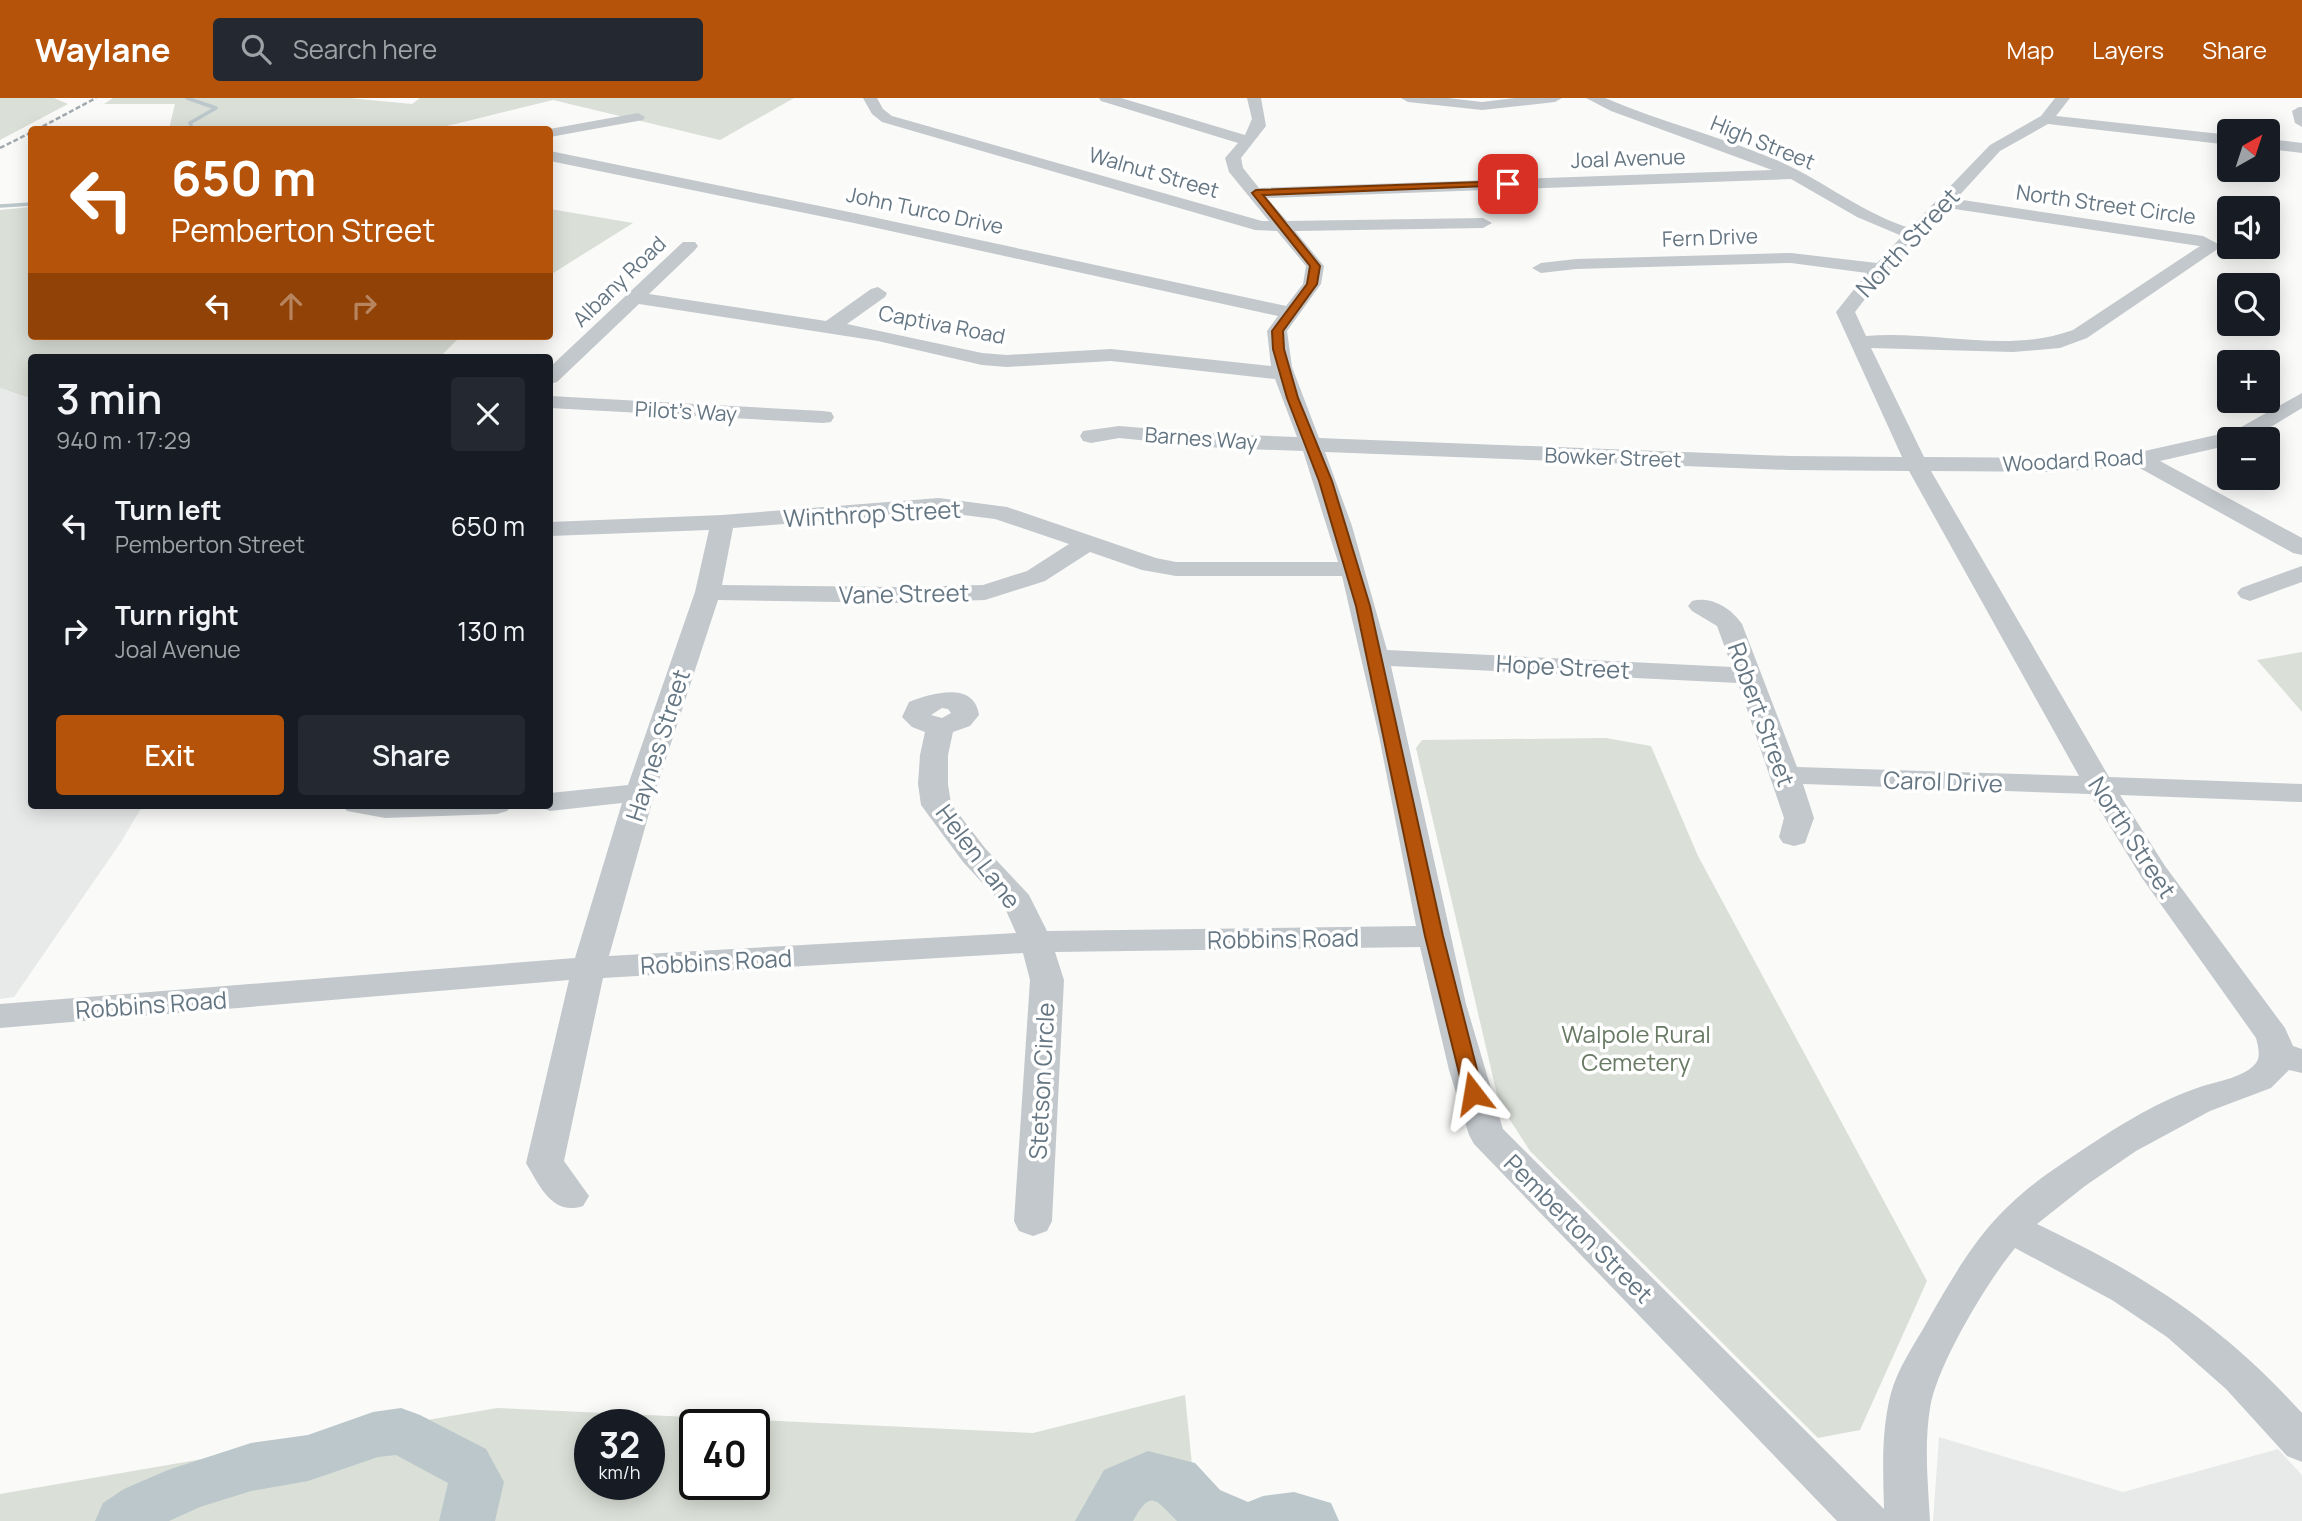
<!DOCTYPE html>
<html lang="en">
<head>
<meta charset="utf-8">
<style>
  :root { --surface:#171b24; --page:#242831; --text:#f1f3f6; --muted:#9ea1a6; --accent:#b45309 }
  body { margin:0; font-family:Manrope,sans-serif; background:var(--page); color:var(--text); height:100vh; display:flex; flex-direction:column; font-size:26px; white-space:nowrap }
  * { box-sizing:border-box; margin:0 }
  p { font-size:23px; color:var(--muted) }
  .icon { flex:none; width:38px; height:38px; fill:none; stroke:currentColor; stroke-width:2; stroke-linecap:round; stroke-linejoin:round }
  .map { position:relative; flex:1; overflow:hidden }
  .sheet { position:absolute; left:28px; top:256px; width:525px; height:455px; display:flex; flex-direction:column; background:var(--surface); border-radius:7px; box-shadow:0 4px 18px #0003 }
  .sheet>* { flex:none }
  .banner { position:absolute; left:28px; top:28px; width:525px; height:214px; border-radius:7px; box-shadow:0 4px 18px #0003; background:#b45309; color:#fff; overflow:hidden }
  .needle { width:46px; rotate:39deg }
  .buttons { position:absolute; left:2217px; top:21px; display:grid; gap:14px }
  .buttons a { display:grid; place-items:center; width:63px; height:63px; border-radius:7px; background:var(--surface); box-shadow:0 4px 18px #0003; font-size:35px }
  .speed { position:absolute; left:574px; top:1311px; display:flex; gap:14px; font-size:35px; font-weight:700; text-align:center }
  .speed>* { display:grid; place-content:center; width:91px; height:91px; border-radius:50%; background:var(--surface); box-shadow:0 4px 18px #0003; line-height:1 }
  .speed small { font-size:18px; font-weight:400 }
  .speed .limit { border:4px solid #111; border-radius:10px; background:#fff; color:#111 }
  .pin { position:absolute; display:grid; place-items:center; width:60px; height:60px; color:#fff; margin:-30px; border-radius:14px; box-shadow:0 4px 10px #0006 }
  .me { position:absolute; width:77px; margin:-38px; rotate:346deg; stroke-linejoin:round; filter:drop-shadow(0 0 5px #0008) }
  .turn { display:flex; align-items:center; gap:24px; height:147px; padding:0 28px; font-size:32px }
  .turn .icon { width:91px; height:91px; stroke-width:2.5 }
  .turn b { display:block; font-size:49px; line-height:60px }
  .lanes { display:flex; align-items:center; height:66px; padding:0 28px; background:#0003; justify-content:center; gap:35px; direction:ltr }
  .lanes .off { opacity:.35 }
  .round { display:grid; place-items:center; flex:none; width:74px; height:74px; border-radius:7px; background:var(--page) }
  .summary { display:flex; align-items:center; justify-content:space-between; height:119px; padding:0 28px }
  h1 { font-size:42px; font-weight:600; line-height:52px }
  .cta { display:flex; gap:14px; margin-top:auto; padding:14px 28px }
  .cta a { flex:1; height:80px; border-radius:7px; background:var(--accent); color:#fff; font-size:28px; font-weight:600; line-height:80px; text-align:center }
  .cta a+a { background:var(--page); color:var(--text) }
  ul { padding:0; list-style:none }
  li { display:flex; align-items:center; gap:21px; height:105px; padding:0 28px }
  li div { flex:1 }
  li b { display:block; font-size:26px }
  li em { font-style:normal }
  header { display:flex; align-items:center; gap:42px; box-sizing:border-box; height:98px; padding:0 35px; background:var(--accent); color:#fff }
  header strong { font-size:33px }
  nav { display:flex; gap:38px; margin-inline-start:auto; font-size:24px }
  .search { width:490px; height:63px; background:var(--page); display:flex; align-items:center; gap:18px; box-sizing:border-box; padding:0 24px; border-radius:7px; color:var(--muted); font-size:26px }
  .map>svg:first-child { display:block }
  .built { fill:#e8e9e9 }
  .green { fill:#dadfd7; fill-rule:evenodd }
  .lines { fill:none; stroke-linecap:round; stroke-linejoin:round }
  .stream { stroke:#bbc7cb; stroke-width:3.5 }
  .river { fill:#bbc7cb; fill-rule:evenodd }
  .minor { fill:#c3c8cc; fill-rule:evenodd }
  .rail { stroke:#a2aab0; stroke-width:2.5; stroke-dasharray:5 2.5; stroke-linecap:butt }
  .route { fill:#b45309; stroke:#753606; stroke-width:2 }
  .labels { text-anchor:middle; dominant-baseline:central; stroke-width:7; stroke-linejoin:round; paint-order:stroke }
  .far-street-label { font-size:21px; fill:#657683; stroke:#fff }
  .street-label { font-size:24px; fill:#657683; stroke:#fff }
  .park-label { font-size:24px; fill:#687a64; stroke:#fff }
</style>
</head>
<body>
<header>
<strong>Waylane</strong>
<div class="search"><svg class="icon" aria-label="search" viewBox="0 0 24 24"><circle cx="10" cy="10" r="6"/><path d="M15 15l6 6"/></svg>Search here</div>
<nav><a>Map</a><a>Layers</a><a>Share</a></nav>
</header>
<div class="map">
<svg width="2302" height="1423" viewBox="0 0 2302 1423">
  <rect width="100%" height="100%" fill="#fafaf8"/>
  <g class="built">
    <polygon points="0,290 31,301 32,707 143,707 121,744 14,899 0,901"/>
    <polygon points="1939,1339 2123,1394 2278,1351 2302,1377 2302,1423 1933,1423"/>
  </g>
  <g class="green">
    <polygon points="0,0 54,0 68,6 0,42"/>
    <polygon points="113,0 349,0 412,6 420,0 794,0 720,42 553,2 431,32 169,31 175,6 104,6"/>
    <polygon points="31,109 32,238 461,238 440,259 32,259 31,301 29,300 0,290 0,112"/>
    <polygon points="550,111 633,125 550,177"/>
    <polygon points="2302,554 2302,614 2257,562"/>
    <polygon points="1606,640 1651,648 1698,758 1927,1183 1860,1332 1818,1340 1530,1053 1499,1005 1416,650 1422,642"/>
    <path d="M1185 1297 1196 1407 1193 1423H0V1396L497 1310 1033 1335ZM590 1326H649V1386H590ZM695 1326H754V1386H695Z"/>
  </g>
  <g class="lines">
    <g class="stream">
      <polyline points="187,0 216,10 190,25 193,32"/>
      <polyline points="0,108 32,106"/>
    </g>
    <g class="river">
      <polygon points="401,1310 420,1317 486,1351 504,1384 495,1423 439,1423 448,1385 396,1357 378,1359 308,1383 251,1393 200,1409 169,1423 95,1423 103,1405 124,1391 168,1372 251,1345 308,1337 373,1314"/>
      <path d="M1148 1353 1195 1365 1220 1392 1248 1404 1263 1398 1294 1394 1331 1405 1339 1423H1177C1156 1402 1151 1390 1133 1423H1075L1104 1372Z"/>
    </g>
    <g class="minor">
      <path d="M863 0H877L883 11 892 18 1262 123H1269L1229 74 1225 60 1238 45 1101 3 1099 0H1121L1245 37 1252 21 1247 0H1261L1266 28 1241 60 1243 70 1259 90 1772 72 1611 13 1586 0H1605C1663 25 1724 39 1781 64 1825 84 1864 116 1910 130L1990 47 2041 18 2055 0H2070L2056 18 2230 37V47L2048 26 2000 53 1956 101 2203 138 2222 148 2087 240 2060 250 2013 254 1871 250 1924 359 2055 360 2140 354 2234 333 2302 295V310L2251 341H2230V347L2160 363 2302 440V457L2293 455 2136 368 2055 374 1931 373 2109 679 2302 686V704L2120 697 2165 768 2285 930 2293 948 2302 951V975L2289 972 2271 990 2210 1013 2136 1053 2085 1088 2037 1126C2146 1178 2220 1225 2302 1315V1364L2287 1358 2226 1291 2167 1239 2112 1202 2015 1150C1987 1184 1937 1267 1930 1310 1924 1348 1928 1386 1930 1423H1837L1474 1046 1469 1037 1449 972 1420 849 1055 854 1064 882 1052 1123 1047 1133 1033 1138 1019 1133 1014 1123 1030 882 1023 855 603 880 564 1063 589 1098 583 1108C553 1118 540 1089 526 1065L569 882 0 930V906L575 860 622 705 550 713 537 707H550V695L628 687 695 494 709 432 550 438V424L722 417 939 400 1007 409 1156 460 1176 464H1338L1303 353 1220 350 1119 340 1091 345 1083 343 1080 338 1083 333 1119 328 1220 336 1297 339 1275 281 1111 263 1007 269 982 267 878 243 639 206 557 284 550 286V269L683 144H695L698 148 695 152 649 196 826 223 871 191 878 189 887 195 885 199 847 226 982 255 1007 257 1111 251 1271 268 1267 233 1278 218 854 125 550 63V53L854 115 1286 208 1303 186 1306 168 1277 133 1255 132 882 24 872 16ZM1791 81 1857 119 1902 138 1877 165 1791 155 1576 161 1541 165 1532 170 1541 175 1576 171 1791 165 1867 175 1836 214 1902 359 1789 358 1319 340 1292 269 1287 233 1321 186 1324 168 1295 133 1483 130 1492 125 1483 120 1287 123 1267 100ZM1948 110 2199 148H2200L2073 232C2008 256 1934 232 1866 238L1855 214 1872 192ZM1325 354 1789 372 1909 373 2079 678 1797 669 1742 526C1731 510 1711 498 1692 503L1688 508 1692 513 1717 528 1732 569 1387 552 1352 428ZM939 414 995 421 1069 446 1027 473 983 487 898 489 722 487 733 430ZM1090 454 1142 472 1176 478H1342L1379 638 1416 828 1047 833 1029 797 985 750 951 706 948 686V657L953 634 970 628 979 617C974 582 930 596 909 604L902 619 912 629 925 634 920 657 918 686 921 707 963 764 1004 808 1016 835 609 858 655 694 718 502 898 505 985 502 1045 483ZM1391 568 1738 585 1784 720 1779 739 1783 745 1794 748 1805 745 1814 720 1803 686 2090 696 2142 780 2256 940C2258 947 2261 959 2256 965 2245 979 2219 983 2203 988 2153 1004 2106 1036 2063 1065 1992 1112 1968 1152 1927 1224 1914 1247 1898 1270 1891 1295 1881 1333 1883 1373 1884 1411L1503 1031 1466 906ZM942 610 948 611 951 615 942 620 931 617Z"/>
      <polygon points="1401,0 1448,0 1482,4 1515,0 1562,0 1555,4 1482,12 1408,4"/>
      <polygon points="2299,9 2302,9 2302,29 2295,25 2292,13"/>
      <polygon points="638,15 645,19 643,22 550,39 550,32 544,32"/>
      <polygon points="2268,41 2302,45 2302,55 2268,51"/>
      <polygon points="550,298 823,313 831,314 834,319 831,324 823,325 550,310"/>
      <polygon points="2302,468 2302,484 2250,503 2241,500 2237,495 2241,490"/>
      <polygon points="342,707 512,707 507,713 497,716 385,720 347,713"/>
    </g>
    <g class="rail">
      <polyline points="36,32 96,0"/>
      <polyline points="0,50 32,34"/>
    </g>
  </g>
  <polygon class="route" points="1508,83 1511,87 1263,97 1320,168 1317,186 1283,233 1284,251 1298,300 1332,383 1370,508 1443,838 1483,995 1480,1000 1466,1000 1464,995 1425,838 1356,508 1319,383 1287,300 1273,251 1272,233 1307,186 1310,168 1252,95 1256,92"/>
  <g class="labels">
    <g class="far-street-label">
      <text transform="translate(1763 44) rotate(22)">High Street</text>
      <text transform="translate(1628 60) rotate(-2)">Joal Avenue</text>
      <text transform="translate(1154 74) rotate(16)">Walnut Street</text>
      <text transform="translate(2106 106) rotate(8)">North Street Circle</text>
      <text transform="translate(925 112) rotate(12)">John Turco Drive</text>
      <text transform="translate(1710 139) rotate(-2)">Fern Drive</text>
      <text transform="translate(619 183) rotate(-44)">Albany Road</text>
      <text transform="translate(942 226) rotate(11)">Captiva Road</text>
      <text transform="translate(686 313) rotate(3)">Pilot's Way</text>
      <text transform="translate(1201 340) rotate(4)">Barnes Way</text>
      <text transform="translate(1613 359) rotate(2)">Bowker Street</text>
      <text transform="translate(2073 362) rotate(-3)">Woodard Road</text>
    </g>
    <g class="street-label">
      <text transform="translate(1907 144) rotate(-47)">North Street</text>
      <text transform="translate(872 415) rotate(-3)">Winthrop Street</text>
      <text transform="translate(904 495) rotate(-1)">Vane Street</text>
      <text transform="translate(1563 568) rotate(3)">Hope Street</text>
      <text transform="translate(1762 616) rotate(70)">Robert Street</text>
      <text transform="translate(657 647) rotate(-72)">Haynes Street</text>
      <text transform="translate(1943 683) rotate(2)">Carol Drive</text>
      <text transform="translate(2133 739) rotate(57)">North Street</text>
      <text transform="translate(979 758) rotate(53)">Helen Lane</text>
      <text transform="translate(1283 840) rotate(-1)">Robbins Road</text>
      <text transform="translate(716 863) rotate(-3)">Robbins Road</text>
      <text transform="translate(151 906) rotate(-4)">Robbins Road</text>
      <text transform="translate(1041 983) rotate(-87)">Stetson Circle</text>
      <text transform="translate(1579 1130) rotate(45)">Pemberton Street</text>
    </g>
    <g class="park-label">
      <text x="1636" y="935">Walpole Rural<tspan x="1636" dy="28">Cemetery</tspan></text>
    </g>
  </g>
</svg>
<div class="buttons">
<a><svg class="needle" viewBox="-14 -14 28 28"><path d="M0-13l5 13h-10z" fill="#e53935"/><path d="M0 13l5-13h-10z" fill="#9ea1a6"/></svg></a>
<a><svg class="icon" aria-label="sound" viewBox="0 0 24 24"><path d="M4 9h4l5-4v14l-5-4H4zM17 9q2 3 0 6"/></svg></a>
<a><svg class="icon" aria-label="search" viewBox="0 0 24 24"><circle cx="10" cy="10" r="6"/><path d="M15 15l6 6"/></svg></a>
<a>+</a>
<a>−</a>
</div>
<div class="speed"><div>32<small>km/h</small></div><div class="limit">40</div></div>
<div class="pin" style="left:1508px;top:86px;background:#d93025"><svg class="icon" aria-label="arrive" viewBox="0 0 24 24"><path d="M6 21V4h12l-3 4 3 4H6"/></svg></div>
<svg class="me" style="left:1473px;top:995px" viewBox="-20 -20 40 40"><path d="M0-17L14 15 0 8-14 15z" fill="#b45309" stroke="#fff" stroke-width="4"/></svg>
<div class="banner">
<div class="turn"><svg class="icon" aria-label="left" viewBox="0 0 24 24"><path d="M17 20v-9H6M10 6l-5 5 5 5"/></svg><div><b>650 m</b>Pemberton Street</div></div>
<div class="lanes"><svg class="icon" aria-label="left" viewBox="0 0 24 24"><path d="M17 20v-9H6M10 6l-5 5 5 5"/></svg><svg class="icon off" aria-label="ahead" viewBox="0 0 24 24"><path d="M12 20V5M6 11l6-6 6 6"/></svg><svg class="icon off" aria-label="right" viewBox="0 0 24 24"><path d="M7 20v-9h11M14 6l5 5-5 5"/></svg></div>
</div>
<section class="sheet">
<div class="summary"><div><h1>3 min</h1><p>940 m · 17:29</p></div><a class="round"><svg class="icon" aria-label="close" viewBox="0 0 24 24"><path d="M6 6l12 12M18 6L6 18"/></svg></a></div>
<ul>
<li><svg class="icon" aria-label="left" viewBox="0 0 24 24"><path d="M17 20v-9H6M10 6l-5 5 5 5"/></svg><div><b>Turn left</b><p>Pemberton Street</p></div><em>650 m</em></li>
<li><svg class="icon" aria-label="right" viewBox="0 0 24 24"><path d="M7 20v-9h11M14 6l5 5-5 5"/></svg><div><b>Turn right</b><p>Joal Avenue</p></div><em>130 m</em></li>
</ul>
<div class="cta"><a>Exit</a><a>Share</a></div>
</section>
</div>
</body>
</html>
